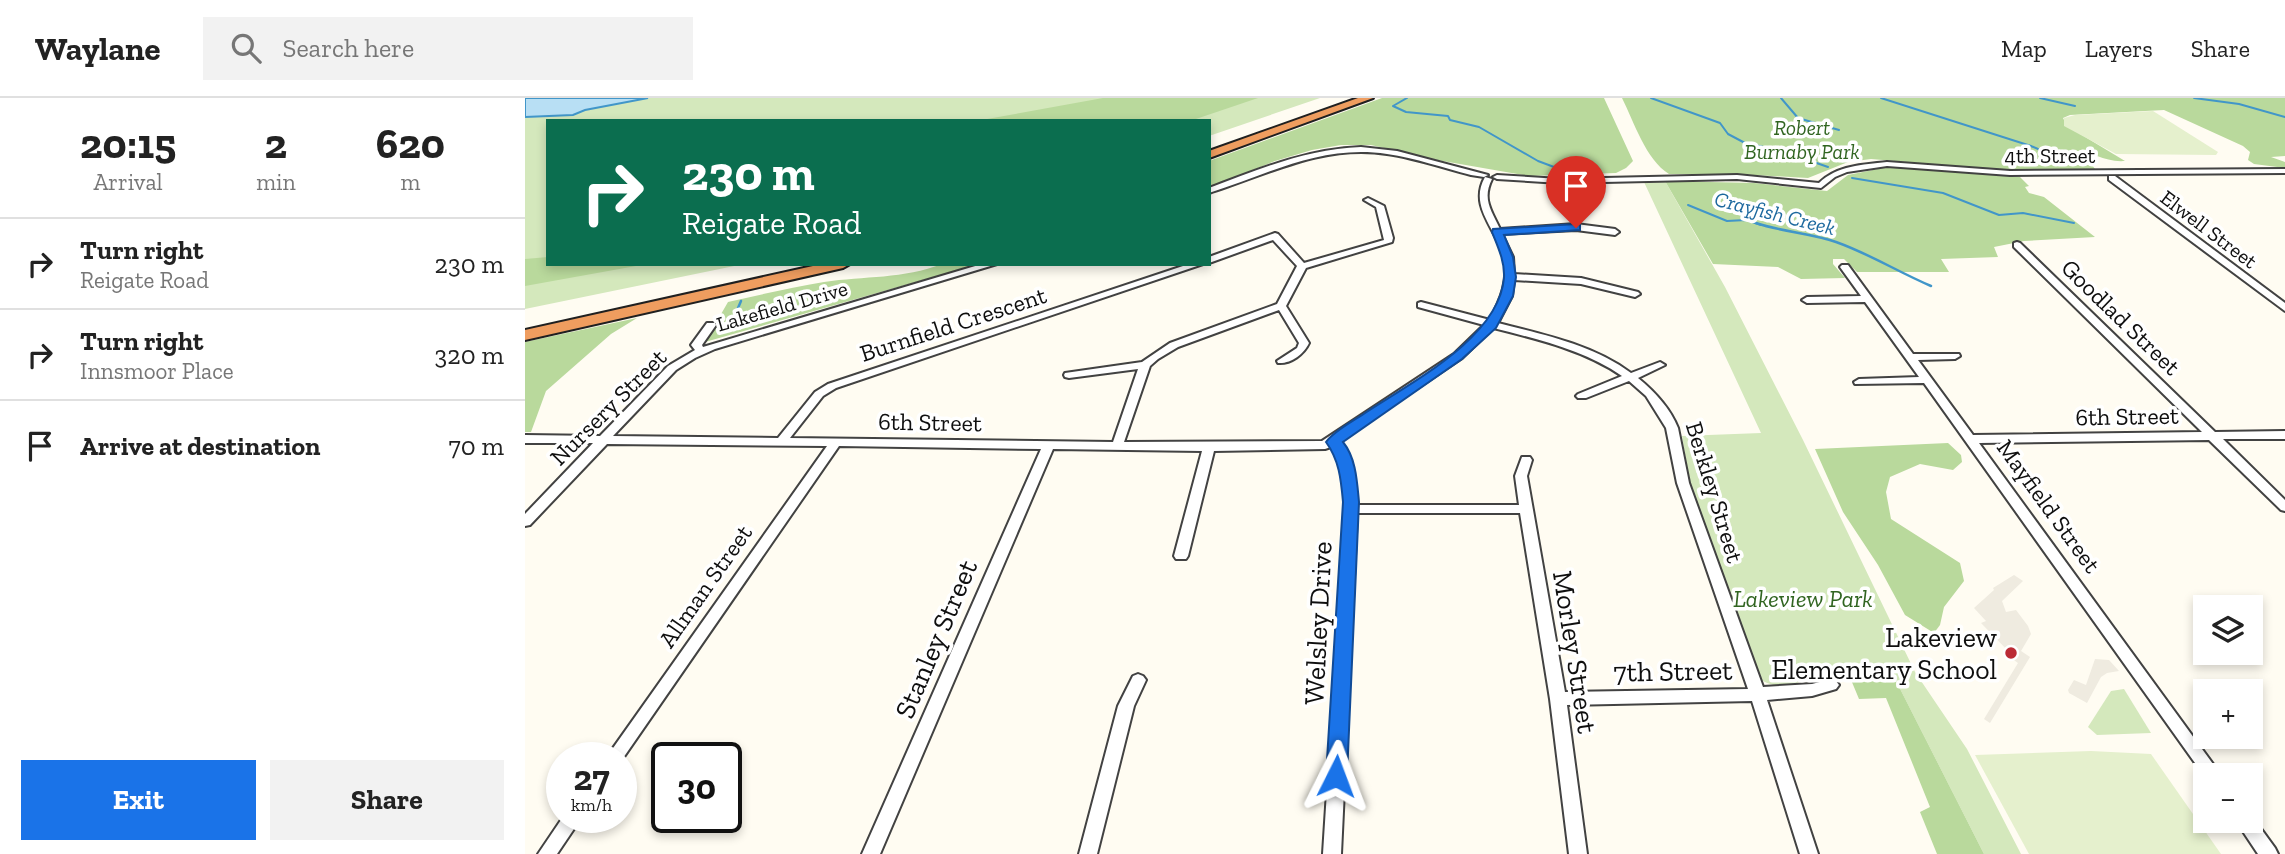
<!DOCTYPE html>
<html lang="en">
<head>
<meta charset="utf-8">
<style>
  :root { --surface:#fff; --page:#f2f2f2; --text:#222; --muted:#767676; --line:#e0e0e0; --accent:#1a73e8 }
  body { margin:0; font-family:"Zilla Slab",serif; background:var(--page); color:var(--text); height:100vh; display:flex; flex-direction:column; font-size:26px; white-space:nowrap }
  * { box-sizing:border-box; margin:0 }
  p { font-size:23px; color:var(--muted) }
  .icon { flex:none; width:38px; height:38px; fill:none; stroke:currentColor; stroke-width:2; stroke-linecap:round; stroke-linejoin:round }
  .map { position:relative; flex:1; overflow:hidden }
  .sheet { display:flex; flex-direction:column; background:var(--surface); width:525px }
  .sheet>* { flex:none }
  .hud { position:absolute; left:21px; top:21px; width:665px; height:147px; border-radius:0px; box-shadow:0 4px 10px #0003; background:#0b6e4f; color:#fff; overflow:hidden }
  .controls { position:absolute; left:1668px; top:497px; display:grid; gap:14px }
  .controls a { display:grid; place-items:center; width:70px; height:70px; border-radius:0px; background:var(--surface); box-shadow:0 4px 10px #0003; font-size:35px }
  .speed { position:absolute; left:21px; top:644px; display:flex; gap:14px; font-size:35px; font-weight:700; text-align:center }
  .speed>* { display:grid; place-content:center; width:91px; height:91px; border-radius:50%; background:var(--surface); box-shadow:0 4px 10px #0003; line-height:1 }
  .speed small { font-size:18px; font-weight:400 }
  .speed .limit { border:4px solid #111; border-radius:10px; background:#fff; color:#111 }
  .pin { position:absolute; display:grid; place-items:center; width:60px; height:60px; color:#fff; margin:-72px -30px; border-radius:50% 50% 50% 0; rotate:-45deg; box-shadow:0 0 7px #0007 }
  .pin .icon { rotate:45deg }
  .me { position:absolute; width:77px; margin:-38px; rotate:3deg; stroke-linejoin:round; filter:drop-shadow(0 0 5px #0008) }
  .turn { display:flex; align-items:center; gap:24px; height:147px; padding:0 21px; font-size:32px }
  .turn .icon { width:91px; height:91px; stroke-width:2.5 }
  .turn b { display:block; font-size:49px; line-height:60px }
  .eta { display:flex; justify-content:space-evenly; align-items:center; height:119px; text-align:center }
  .eta b { font-size:42px; font-weight:700; line-height:49px }
  .primary-button { display:flex; gap:14px; margin-top:auto; padding:14px 21px }
  .primary-button a { flex:1; height:80px; border-radius:0px; background:var(--accent); color:#fff; font-size:28px; font-weight:700; line-height:80px; text-align:center }
  .primary-button a+a { background:var(--page); color:var(--text) }
  ul { padding:0; list-style:none }
  li { display:flex; align-items:center; gap:21px; height:91px; padding:0 21px; border-top:2px solid var(--line) }
  li div { flex:1 }
  li b { display:block; font-size:26px }
  li em { font-style:normal }
  header { display:flex; align-items:center; gap:42px; box-sizing:border-box; height:98px; padding:0 35px; background:var(--surface); border-bottom:2px solid var(--line) }
  header strong { font-size:33px }
  nav { display:flex; gap:38px; margin-inline-start:auto; font-size:24px }
  .search { width:490px; height:63px; background:var(--page); display:flex; align-items:center; gap:18px; box-sizing:border-box; padding:0 24px; border-radius:0px; color:var(--muted); font-size:26px }
  main { display:flex; flex:1; min-height:0 }
  .map>svg:first-child { display:block }
  .green { fill:#d4e8bc }
  .forest { fill:#b9d99c }
  .pitch { fill:#e5f0cd }
  .plaza { fill:#efebe0 }
  .water { fill:#b8dff4; stroke:#4196c9; stroke-width:2 }
  .lines { fill:none; stroke-linecap:round; stroke-linejoin:round }
  .stream-far1 { stroke:#4196c9; stroke-width:2 }
  .stream { stroke:#4196c9; stroke-width:2.5 }
  .minor-casing { stroke:#424242; stroke-width:4 }
  .highway-casing { stroke:#202020; stroke-width:4 }
  .minor { fill:#fff; fill-rule:evenodd }
  .highway { fill:#ef9d5f; fill-rule:evenodd }
  .route { fill:#1a73e8; stroke:#114b97; stroke-width:2 }
  .poi-dot { fill:#bb2b35; stroke:#fff; stroke-width:2.5 }
  .labels { text-anchor:middle; dominant-baseline:central; stroke-width:7; stroke-linejoin:round; paint-order:stroke }
  .far-park-label { font-size:21px; font-style:italic; fill:#316521; stroke:#fff }
  .far-street-label { font-size:21px; fill:#0f0f0f; stroke:#fff }
  .far-water-label { font-size:21px; font-style:italic; fill:#1c689e; stroke:#fff }
  .street-label { font-size:24px; fill:#0f0f0f; stroke:#fff }
  .park-label { font-size:24px; font-style:italic; fill:#316521; stroke:#fff }
  .near-street-label { font-size:28px; fill:#0f0f0f; stroke:#fff }
  .near-poi-label { font-size:28px; fill:#0f0f0f; stroke:#fff; text-anchor:end }
</style>
</head>
<body>
<header>
<strong>Waylane</strong>
<div class="search"><svg class="icon" aria-label="search" viewBox="0 0 24 24"><circle cx="10" cy="10" r="6"/><path d="M15 15l6 6"/></svg>Search here</div>
<nav><a>Map</a><a>Layers</a><a>Share</a></nav>
</header>
<main>
<section class="sheet">
<div class="eta">
<div><b>20:15</b><p>Arrival</p></div>
<div><b>2</b><p>min</p></div>
<div><b>620</b><p>m</p></div>
</div>
<ul>
<li><svg class="icon" aria-label="right" viewBox="0 0 24 24"><path d="M7 20v-9h11M14 6l5 5-5 5"/></svg><div><b>Turn right</b><p>Reigate Road</p></div><em>230 m</em></li>
<li><svg class="icon" aria-label="right" viewBox="0 0 24 24"><path d="M7 20v-9h11M14 6l5 5-5 5"/></svg><div><b>Turn right</b><p>Innsmoor Place</p></div><em>320 m</em></li>
<li><svg class="icon" aria-label="arrive" viewBox="0 0 24 24"><path d="M6 21V4h12l-3 4 3 4H6"/></svg><div><b>Arrive at destination</b></div><em>70 m</em></li>
</ul>
<div class="primary-button"><a>Exit</a><a>Share</a></div>
</section>
<div class="map">
<svg width="1760" height="756" viewBox="0 0 1760 756">
  <rect width="100%" height="100%" fill="#fffcf2"/>
  <g class="green">
    <polygon points="0,0 795,0 684,38 684,23 23,23 23,166 219,166 0,211"/>
    <path d="M1140 83 1200 189 1278 342 1390 574 1442 651 1496 756H1459L1368 577 1325 582C1313 569 1298 564 1283 572L1280 580C1269 590 1242 591 1233 578L1164 381 1157 338 1236 335 1119 84Z"/>
    <polygon points="1599,591 1626,635 1572,637 1563,629 1586,593"/>
  </g>
  <g class="forest">
    <polygon points="578,0 733,0 665,23 451,23"/>
    <polygon points="857,0 1079,0 1108,63 1101,70 1091,75 1004,78 912,62 846,47 816,47 787,52 750,63 684,90 684,63"/>
    <path d="M1097 0H1760V58L1746 59 1760 64V70L1729 66 1723 62 1725 54 1718 48 1639 12 1545 17 1538 20 1542 28 1600 63C1576 65 1563 48 1539 54L1557 66 1567 67 1570 71 1566 72 1465 71 1346 61 1323 64 1283 80 1211 76H1144C1121 62 1109 24 1097 0Z"/>
    <polygon points="1363,69 1495,79 1504,88 1500,89 1504,95 1519,99 1570,139 1499,143 1469,149 1473,159 1416,161 1424,174 1332,174 1319,161 1308,161 1308,166 1320,180 1276,181 1253,169 1188,166 1140,83 1229,85 1302,93 1323,77"/>
    <polygon points="23,159 23,166 122,166 0,188 0,161"/>
    <path d="M417 166H454L180 244 203 204C235 197 267 189 299 184 339 178 379 181 417 166Z"/>
    <polygon points="112,220 86,236 21,293 6,334 0,334 0,244"/>
    <polygon points="1423,345 1436,357 1437,364 1428,372 1395,366 1365,379 1361,394 1366,421 1435,465 1439,483 1419,509 1415,527 1409,535 1380,517 1353,467 1318,414 1290,351"/>
    <polygon points="1348,569 1366,573 1459,756 1412,756 1395,714 1405,709 1361,600 1334,601 1324,577"/>
  </g>
  <g class="pitch">
    <polygon points="1628,13 1693,54 1691,57 1591,56 1539,28 1539,20 1550,17"/>
    <polygon points="1566,653 1626,656 1696,756 1504,756 1450,657"/>
  </g>
  <g class="plaza">
    <polygon points="1489,477 1498,483 1477,503 1481,514 1491,512 1503,528 1506,536 1496,553 1505,559 1465,625 1459,621 1493,565 1486,560 1487,557 1456,525 1461,523 1449,510 1469,492 1468,490"/>
    <polygon points="1570,561 1584,562 1594,573 1582,575 1576,579 1562,605 1544,595 1543,592 1549,582 1561,587"/>
  </g>
  <polygon class="water" points="0,0 123,0 60,12 48,17 0,19"/>
  <g class="lines">
    <g class="stream-far1">
      <polyline points="882,0 868,8 881,14 923,18 925,22 954,29 1013,63 1029,69 1031,74"/>
      <polyline points="1126,0 1195,25 1203,36 1220,45 1257,53 1303,69"/>
      <polyline points="1256,0 1273,20 1314,32"/>
      <polyline points="1356,0 1506,48 1536,61"/>
      <polyline points="1515,0 1550,8"/>
      <polyline points="1669,0 1714,6 1760,19"/>
      <polyline points="1327,80 1418,95 1474,117 1498,115 1549,125"/>
      <polyline points="1163,107 1202,123 1221,122 1236,127"/>
    </g>
    <g class="stream">
      <path d="M1231 125C1257 134 1285 135 1311 144 1345 156 1373 174 1406 188"/>
      <polyline points="213,210 216,203"/>
    </g>
    <defs>
      <g id="minor">
        <path d="M836 49 872 53 963 77 959 79 946 77C918 70 891 60 862 56 797 46 744 76 684 95V90C734 71 782 51 836 49Z"/>
        <path d="M1362 64 1485 73 1760 71V75L1485 77 1362 68 1322 74 1310 79 1296 90 1212 81 1035 85 972 81 968 79 972 77 1035 81 1212 77 1294 85C1313 67 1337 67 1362 64Z"/>
        <polygon points="1584,78 1590,78 1760,205 1760,213 1584,82"/>
        <path d="M960 79 967 81C957 101 966 112 975 131L1051 126 1090 131 1094 134 1090 137 1051 132 977 136 988 159 989 176 1056 180 1113 194 1115 196 1110 199 1056 186 989 182 987 198 973 225C1017 236 1069 247 1106 275L1135 264 1140 267 1113 280C1129 293 1145 310 1153 330L1164 385 1238 589 1287 586 1306 581 1311 583 1314 587 1311 591 1287 598 1242 602 1293 756H1275L1227 603 1042 607 1062 756H1044L1025 601 995 415H832L816 756H798L820 411C820 390 819 366 806 349L800 351 689 353 663 458 661 461H651L649 458 677 353 528 351 355 756H337L516 351 314 348 96 663V660H81L302 348 82 346 5 427 0 428V416L68 345H0V337L75 338 143 268 170 252 166 247 182 225H190L191 227 177 247 178 249 457 166H472L190 251 170 260 151 272 88 338 253 340 290 294 303 286 664 166H678L311 290 298 298 265 340 588 344 613 271 544 280 540 279 539 277 540 275 617 264 645 245 752 206 772 168 748 142 684 165V159L750 135 753 136 779 165 859 142 851 109 839 102 843 100 859 108 868 140 867 144 781 170 761 208 784 245C779 256 766 266 753 265L752 263 772 250 774 245 754 212 653 249 633 261 625 268 599 344 797 343 929 256 959 227 893 209V205L896 204 965 222C975 202 984 183 979 160 972 131 943 109 960 79ZM968 230C1012 241 1059 252 1097 278L1053 296 1051 298 1053 300H1061L1104 283 1121 298 1141 330 1152 385 1223 591 1040 594 1002 378 1007 362 1005 359H997L990 378 994 407H832L827 366 814 343 937 260Z"/>
        <polygon points="1492,144 1495,145 1690,334 1760,333 1760,341 1698,341 1760,402 1760,413 1756,412 1684,342 1454,345 1696,677 1680,677 1680,679 1399,285 1330,286 1329,284 1334,281 1394,279 1340,204 1282,205 1277,202 1282,199 1336,198 1315,169 1317,167 1323,167 1388,256 1434,256 1435,258 1430,261 1393,262 1448,337 1677,334 1489,149 1489,145"/>
        <polygon points="613,576 618,578 621,582 609,608 572,756 554,756 593,608 608,578"/>
        <polygon points="1726,717 1750,750 1753,756 1733,756 1711,723 1726,723"/>
        <polygon points="38,719 57,719 32,756 13,756"/>
      </g>
      <g id="highway">
        <polygon points="833,0 848,0 684,60 684,53"/>
        <polygon points="297,166 325,166 318,170 0,242 0,232"/>
      </g>
    </defs>
    <use href="#minor" class="minor-casing"/>
    <use href="#highway" class="highway-casing"/>
    <use href="#minor" class="minor"/>
    <use href="#highway" class="highway"/>
  </g>
  <path class="route" d="M1051 126 1055 127V132L979 137 988 159 991 179 988 198 971 230 937 261 818 344C831 360 832 383 834 404L822 678 819 685 811 688 804 685 801 678 818 404C816 381 814 362 801 344 810 332 827 324 840 315 885 285 974 240 979 180 980 164 973 149 967 134L968 131Z"/>
  <circle class="poi-dot" cx="1486" cy="555" r="7"/>
  <g class="labels">
    <g class="far-park-label">
      <text x="1277" y="29">Robert<tspan x="1277" dy="24">Burnaby Park</tspan></text>
    </g>
    <g class="far-street-label">
      <text x="1525" y="57">4th Street</text>
      <text transform="translate(1684 131) rotate(37)">Elwell Street</text>
      <text transform="translate(257 208) rotate(-16)">Lakefield Drive</text>
    </g>
    <g class="far-water-label">
      <text transform="translate(1250 115) rotate(14)">Crayfish Creek</text>
    </g>
    <g class="street-label">
      <text transform="translate(1596 219) rotate(44)">Goodlad Street</text>
      <text transform="translate(428 226) rotate(-18)">Burnfield Crescent</text>
      <text transform="translate(83 309) rotate(-45)">Nursery Street</text>
      <text transform="translate(1602 318) rotate(-1)">6th Street</text>
      <text transform="translate(405 324) rotate(1)">6th Street</text>
      <text transform="translate(1190 394) rotate(73)">Berkley Street</text>
      <text transform="translate(1524 408) rotate(54)">Mayfield Street</text>
      <text transform="translate(180 488) rotate(-55)">Allman Street</text>
    </g>
    <g class="park-label">
      <text x="1278" y="500">Lakeview Park</text>
    </g>
    <g class="near-street-label">
      <text transform="translate(793 525) rotate(-87)">Welsley Drive</text>
      <text transform="translate(411 541) rotate(-67)">Stanley Street</text>
      <text transform="translate(1050 554) rotate(81)">Morley Street</text>
      <text transform="translate(1148 573) rotate(-1)">7th Street</text>
    </g>
    <g class="near-poi-label">
      <text x="1472" y="539">Lakeview<tspan x="1472" dy="32">Elementary School</tspan></text>
    </g>
  </g>
</svg>
<div class="controls">
<a><svg class="icon" aria-label="layers" viewBox="0 0 24 24"><path d="M12 4l9 5-9 5-9-5zM3 14l9 5 9-5"/></svg></a>
<a>+</a>
<a>−</a>
</div>
<div class="speed"><div>27<small>km/h</small></div><div class="limit">30</div></div>
<div class="pin" style="left:1051px;top:130px;background:#d93025"><svg class="icon" aria-label="arrive" viewBox="0 0 24 24"><path d="M6 21V4h12l-3 4 3 4H6"/></svg></div>
<svg class="me" style="left:811px;top:678px" viewBox="-20 -20 40 40"><path d="M0-17L14 15 0 8-14 15z" fill="#1a73e8" stroke="#fff" stroke-width="4"/></svg>
<div class="hud">
<div class="turn"><svg class="icon" aria-label="right" viewBox="0 0 24 24"><path d="M7 20v-9h11M14 6l5 5-5 5"/></svg><div><b>230 m</b>Reigate Road</div></div>
</div>
</div>
</main>
</body>
</html>
